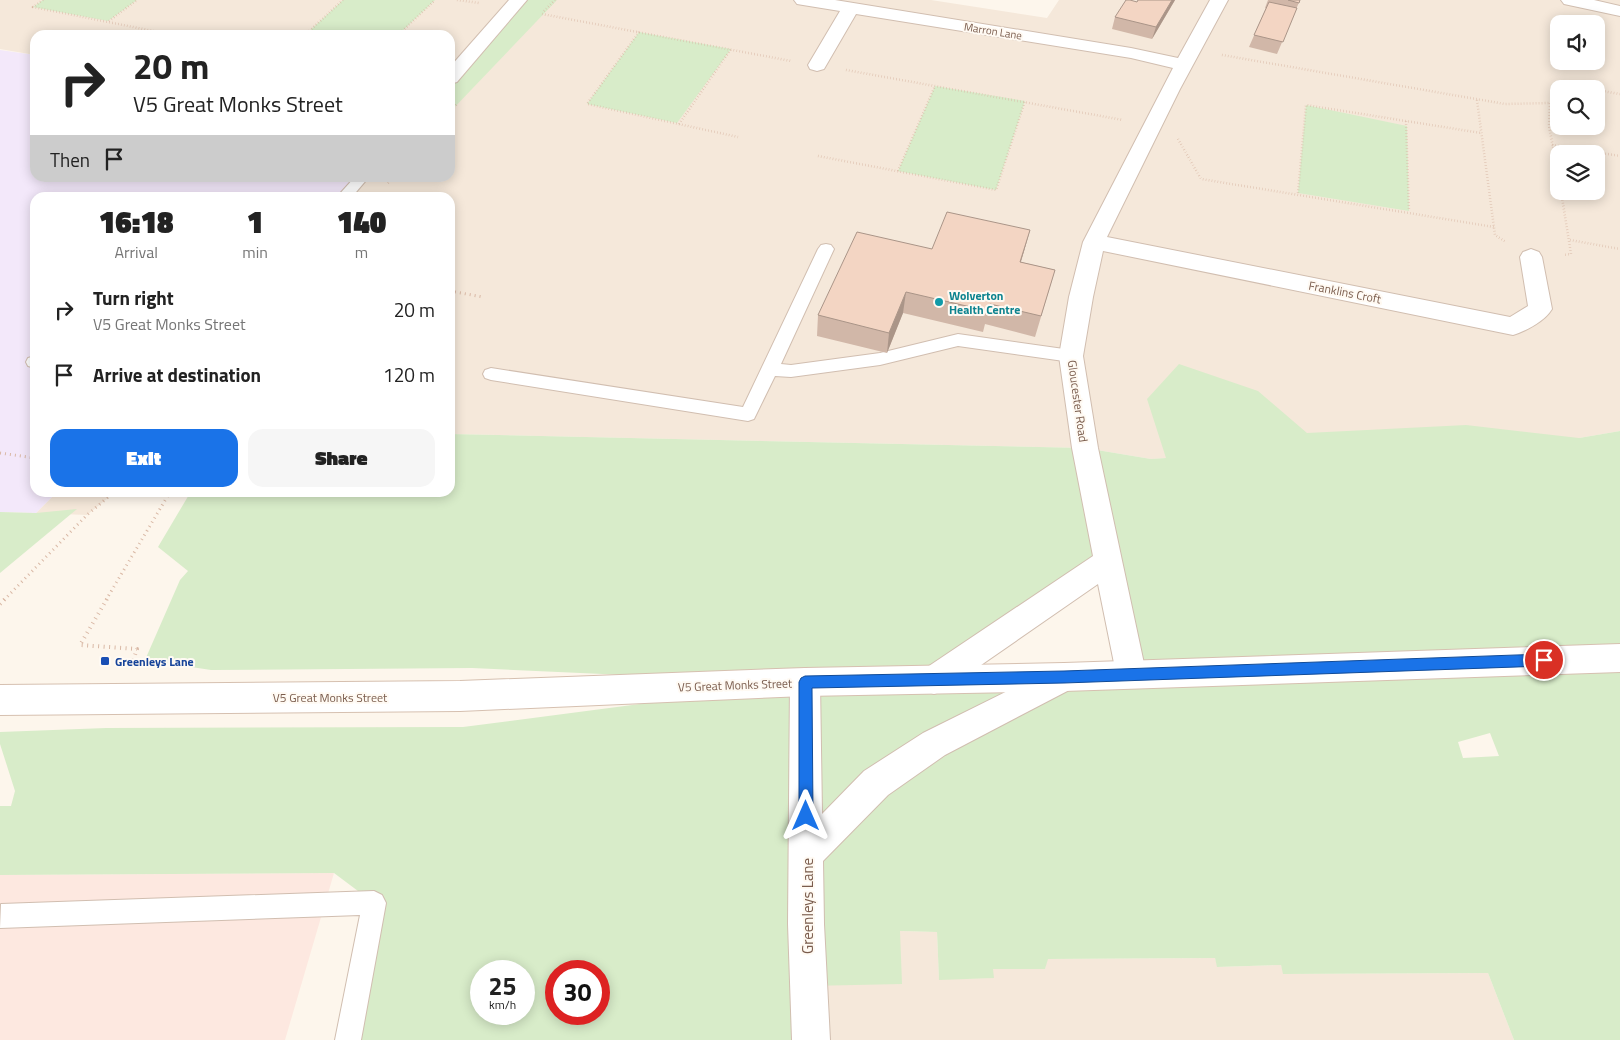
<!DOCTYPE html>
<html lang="en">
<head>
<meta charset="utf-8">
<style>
  :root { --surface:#fff; --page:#f6f6f6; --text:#222; --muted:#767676; --accent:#1a73e8 }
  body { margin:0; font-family:"Titillium Web",sans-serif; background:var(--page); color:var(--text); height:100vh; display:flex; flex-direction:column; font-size:19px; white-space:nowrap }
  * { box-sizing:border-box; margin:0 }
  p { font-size:16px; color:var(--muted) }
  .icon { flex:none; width:28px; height:28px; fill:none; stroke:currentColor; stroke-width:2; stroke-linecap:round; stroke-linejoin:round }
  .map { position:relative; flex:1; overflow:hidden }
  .side { position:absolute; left:30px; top:192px; width:425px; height:305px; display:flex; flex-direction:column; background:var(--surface); border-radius:15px; box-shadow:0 2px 12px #0003 }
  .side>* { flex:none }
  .top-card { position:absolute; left:30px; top:30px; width:425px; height:152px; border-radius:15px; box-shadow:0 2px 12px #0003; background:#fff; color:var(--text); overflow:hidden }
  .controls { position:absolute; left:1550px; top:15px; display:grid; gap:10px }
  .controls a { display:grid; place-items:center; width:55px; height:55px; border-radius:10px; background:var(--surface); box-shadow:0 2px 12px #0003; font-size:25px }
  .speed { position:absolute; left:470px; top:960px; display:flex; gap:10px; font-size:25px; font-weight:700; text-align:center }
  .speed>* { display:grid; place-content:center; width:65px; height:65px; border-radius:50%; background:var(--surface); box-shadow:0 2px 12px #0003; line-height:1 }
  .speed small { font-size:12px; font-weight:400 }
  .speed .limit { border:8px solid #d22; background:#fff; color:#111 }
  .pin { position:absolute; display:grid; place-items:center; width:42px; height:42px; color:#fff; margin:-21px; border:2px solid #fff; border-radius:50%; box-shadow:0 1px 5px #0007 }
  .me { position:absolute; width:55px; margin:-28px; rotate:0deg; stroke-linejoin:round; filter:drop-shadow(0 0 4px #0008) }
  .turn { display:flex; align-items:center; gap:18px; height:105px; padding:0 20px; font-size:22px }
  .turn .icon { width:65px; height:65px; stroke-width:2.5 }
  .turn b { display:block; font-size:35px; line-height:42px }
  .then { display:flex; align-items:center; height:48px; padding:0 20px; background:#0003; gap:10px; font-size:19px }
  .eta { display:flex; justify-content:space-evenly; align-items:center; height:85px; text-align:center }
  .eta b { font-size:30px; font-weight:800; line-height:35px }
  .cta { display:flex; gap:10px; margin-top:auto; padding:10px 20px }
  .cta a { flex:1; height:58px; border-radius:15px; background:var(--accent); color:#fff; font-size:20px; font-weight:800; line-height:58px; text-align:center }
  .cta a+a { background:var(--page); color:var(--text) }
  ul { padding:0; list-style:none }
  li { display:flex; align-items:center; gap:15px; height:65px; padding:0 20px }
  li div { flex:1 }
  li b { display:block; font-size:19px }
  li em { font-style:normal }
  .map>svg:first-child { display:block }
  .residential { fill:#f5e8da; fill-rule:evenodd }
  .commercial { fill:#fde8e0 }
  .education { fill:#f3e8fa }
  .green { fill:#d8ecc9; fill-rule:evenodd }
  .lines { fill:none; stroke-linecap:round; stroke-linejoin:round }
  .lane-casing { stroke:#d1beb0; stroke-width:2 }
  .street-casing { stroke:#d1beb0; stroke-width:2 }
  .secondary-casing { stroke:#d6c0b0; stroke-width:2 }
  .path-far2 { stroke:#d9b8a5; stroke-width:2.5; stroke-dasharray:0.5 2.5; stroke-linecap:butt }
  .path-far1 { stroke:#d9b8a5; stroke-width:3; stroke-dasharray:1 4; stroke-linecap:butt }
  .path { stroke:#d9b8a5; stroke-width:4; stroke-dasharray:1 4.5; stroke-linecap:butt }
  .lane { fill:#fff; fill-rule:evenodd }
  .street { fill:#fff; fill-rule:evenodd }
  .secondary { fill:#fff; fill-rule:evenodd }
  .wall { fill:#d1b7a8 }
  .shaded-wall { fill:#aa9588 }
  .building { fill:#f3d5c3; stroke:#aa9588 }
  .route { fill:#1a73e8; stroke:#114b97 }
  .culture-dot { fill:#0f9aa8; stroke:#fffaf3; stroke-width:2 }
  .transit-dot { fill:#1a4fb4; stroke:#fffaf3; stroke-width:2 }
  .labels { text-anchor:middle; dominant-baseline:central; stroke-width:4; stroke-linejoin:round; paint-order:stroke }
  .far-street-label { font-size:11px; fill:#7a5c4d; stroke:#fffaf3 }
  .street-label { font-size:12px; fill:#7a5c4d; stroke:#fffaf3 }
  .culture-label { font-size:12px; font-weight:bold; fill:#0d838f; stroke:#fffaf3; text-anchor:start }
  .transit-label { font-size:12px; font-weight:bold; fill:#164399; stroke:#fffaf3; text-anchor:start }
  .near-street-label { font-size:15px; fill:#7a5c4d; stroke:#fffaf3 }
</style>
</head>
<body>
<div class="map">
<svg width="1620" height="1040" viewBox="0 0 1620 1040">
  <rect width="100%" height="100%" fill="#fdf6ec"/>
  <g class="residential">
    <path d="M0 0H931L1047 18 1059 0H1620V431L1579 438 1151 459 1085 448 450 434V198L339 197 358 178H450V35H35V55L0 49ZM1559 24H1596V61H1559ZM1559 89H1596V126H1559ZM1559 154H1596V191H1559Z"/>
    <polygon points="56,493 114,493 87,515 36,513"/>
    <polygon points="900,931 937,932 939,979 993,978 992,969 1045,969 1047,959 1215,958 1218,967 1281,965 1284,974 1488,973 1514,1040 811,1040 807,986"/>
  </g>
  <polygon class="commercial" points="334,873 285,1040 0,1040 0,875"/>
  <polygon class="education" points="0,50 35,55 35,178 358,178 339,197 35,198 35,492 56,493 36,513 0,512"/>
  <g class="green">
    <polygon points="43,0 137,0 108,21 33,7"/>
    <polygon points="343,0 435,0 398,35 305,35"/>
    <polygon points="517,0 557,0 450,112 450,77"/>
    <polygon points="639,32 731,49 677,123 587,104"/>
    <polygon points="935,86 1025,101 996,190 898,171"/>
    <polygon points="1306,105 1407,126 1409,211 1298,193"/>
    <path d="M1179 364 1258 391 1307 433 1466 425 1579 438 1620 431V1040H1514L1488 973 1283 974 1281 965 1217 967 1215 958 1048 959 1045 969H993L994 978 939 980 937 932 900 931 902 984 808 986 811 1040H348L374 903 334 873 0 875V806H11L15 791 0 744V732L106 728 463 727 801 683 472 668 211 670 145 660 180 580 188 571 158 547 190 493 450 492V434L1085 448 1151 459 1166 458 1147 399ZM1107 563 1131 673 935 680ZM1490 733 1499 756 1463 758 1458 742ZM481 971H524V1014H481ZM556 971H599V1014H556Z"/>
    <polygon points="77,509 0,573 0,512 36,513"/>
  </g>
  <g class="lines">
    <defs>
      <g id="lane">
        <polygon points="354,178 368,178 351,198 336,198"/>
        <polygon points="826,244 831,245 834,249 781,364 791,365 880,353 958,334 1071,350 1077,352 1079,356 1077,360 1071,362 958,346 880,365 791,377 775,376 754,419 748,421 491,380 485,378 483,374 485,370 491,368 743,407 818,249 821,245"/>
        <polygon points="35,356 35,368 28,366 26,362 28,358"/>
        <polygon points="374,891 382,895 386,903 361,1040 335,1040 360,915 0,928 1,904"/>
      </g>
      <g id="street">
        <polygon points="509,0 527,0 457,82 450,84 450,67"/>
        <path d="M794 0H835L1131 48 1178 58 1210 0H1228L1180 89 1107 237 1510 317 1528 306 1520 257 1523 252 1531 249 1539 252 1542 257 1552 309C1545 321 1526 331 1513 335L1103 251 1093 297 1083 356 1098 448 1146 673 1142 683 1131 687 1120 683 1116 673 1098 584 945 690 934 694 923 690 919 680 923 670 1093 556 1072 448 1059 356 1069 297 1083 242 1173 68 1131 58 856 14 824 69 817 71 810 69 808 65 840 11 803 5 797 4Z"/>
        <polygon points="1561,0 1594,0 1620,6 1620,16 1564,4"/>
        <polygon points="1064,663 1075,667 1079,677 1075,687 945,755 888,795 823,861 824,924 830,1040 792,1040 788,924 790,682 794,672 805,668 816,672 820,682 822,814 864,771 923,733"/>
      </g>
      <polygon id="secondary" points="1620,644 1620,672 1064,691 805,696 460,711 0,715 0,685 460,681 805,668 1064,663"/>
    </defs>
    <use href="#lane" class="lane-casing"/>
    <use href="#street" class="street-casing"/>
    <use href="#secondary" class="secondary-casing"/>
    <g class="path-far2">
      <polyline points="43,0 33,7 173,35"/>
      <polyline points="457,0 479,3"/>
      <polyline points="544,11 555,0"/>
      <polyline points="542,14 791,61"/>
      <polyline points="109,21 137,0"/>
      <polyline points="639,32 587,104 738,137"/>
      <polyline points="305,35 343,0"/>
      <polyline points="398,35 435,0"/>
      <polyline points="1222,55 1505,104 1550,103 1559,99"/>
      <polyline points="846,70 1123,120"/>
      <polyline points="1582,89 1590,89"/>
      <polyline points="1596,90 1620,94"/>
      <polyline points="1477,100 1495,235 1506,242"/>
      <polyline points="1550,103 1549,126 1559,179"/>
      <polyline points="450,112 458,103"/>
      <polyline points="1406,121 1409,211"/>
      <polyline points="679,124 731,49"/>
      <polyline points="1178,139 1201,179 1494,227"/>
      <polyline points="1552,145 1620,156"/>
      <polyline points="818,156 996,190 1025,101"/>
      <polyline points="898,171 935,86"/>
      <polyline points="388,183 393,178"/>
      <polyline points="1561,191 1571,254 1563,255"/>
      <polyline points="1298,193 1306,105 1481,133"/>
      <polyline points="1570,240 1620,249"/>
    </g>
    <g class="path-far1">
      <polyline points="450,291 483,297"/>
      <polyline points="0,453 35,458"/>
      <polyline points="4,600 87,515 114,492"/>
      <polyline points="106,600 170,492"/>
    </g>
    <g class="path">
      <polyline points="107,599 80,645 137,649 132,664"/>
      <polyline points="0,604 5,599"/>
    </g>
    <use href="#lane" class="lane"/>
    <use href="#street" class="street"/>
    <use href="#secondary" class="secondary"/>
  </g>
  <g class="wall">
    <polygon points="1138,0 1175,0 1152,39 1112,29 1115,17 1137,2"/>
    <polygon points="1268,0 1300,0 1277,54 1249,47 1266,8 1265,8"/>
    <polygon points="1030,230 1021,262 1055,270 1035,337 985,324 983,332 903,313 887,353 817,336 818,315 932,249"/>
  </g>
  <g class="shaded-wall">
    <polygon points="1172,0 1175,0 1152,39 1156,27"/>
    <polygon points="1030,230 1024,251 1014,283 1020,262"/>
    <polygon points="906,292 903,313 887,353 889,333"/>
  </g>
  <g class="building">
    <polygon points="1126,0 1130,0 1137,2 1138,0 1172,0 1156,27 1115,17"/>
    <polygon points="1288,0 1300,0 1299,3"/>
    <polygon points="1269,2 1297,8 1283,42 1254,35"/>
    <polygon points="947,212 1030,230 1020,262 1055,270 1041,316 990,304 988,311 906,292 889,333 818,315 857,232 932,249"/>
  </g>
  <polygon class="route" points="1544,654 1549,656 1550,660 1549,664 1544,666 1064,683 812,688 813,816 811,821 806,823 801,821 799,816 799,682 801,678 805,676 1064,671"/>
  <circle class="culture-dot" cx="939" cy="302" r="5"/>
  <rect class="transit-dot" x="100" y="656" width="10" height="10" rx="2.5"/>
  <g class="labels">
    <g class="far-street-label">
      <text transform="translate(993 31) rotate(9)">Marron Lane</text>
    </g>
    <g class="street-label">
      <text transform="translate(1345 292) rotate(11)">Franklins Croft</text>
      <text transform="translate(1078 401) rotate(82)">Gloucester Road</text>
      <text transform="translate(735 685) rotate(-2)">V5 Great Monks Street</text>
      <text x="330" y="697">V5 Great Monks Street</text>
    </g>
    <g class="culture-label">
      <text x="949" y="295">Wolverton<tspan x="949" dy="14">Health Centre</tspan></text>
    </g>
    <g class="transit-label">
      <text x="115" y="661">Greenleys Lane</text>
    </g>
    <g class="near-street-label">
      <text transform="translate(807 906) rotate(-90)">Greenleys Lane</text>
    </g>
  </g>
</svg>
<div class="controls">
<a><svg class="icon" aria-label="sound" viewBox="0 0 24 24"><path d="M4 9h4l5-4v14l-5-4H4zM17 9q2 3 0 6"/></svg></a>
<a><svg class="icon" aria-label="search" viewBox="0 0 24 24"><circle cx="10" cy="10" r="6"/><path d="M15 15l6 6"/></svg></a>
<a><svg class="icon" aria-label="layers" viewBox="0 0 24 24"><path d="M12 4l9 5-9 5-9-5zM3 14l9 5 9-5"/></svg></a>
</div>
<div class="speed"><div>25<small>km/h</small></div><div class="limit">30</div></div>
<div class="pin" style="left:1544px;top:660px;background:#d93025"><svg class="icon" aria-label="arrive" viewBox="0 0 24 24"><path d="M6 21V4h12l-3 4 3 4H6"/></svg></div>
<svg class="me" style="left:806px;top:816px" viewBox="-20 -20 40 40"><path d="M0-17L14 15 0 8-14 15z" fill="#1a73e8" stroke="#fff" stroke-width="4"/></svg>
<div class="top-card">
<div class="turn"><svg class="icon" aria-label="right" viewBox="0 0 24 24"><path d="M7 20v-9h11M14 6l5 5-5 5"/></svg><div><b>20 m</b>V5 Great Monks Street</div></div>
<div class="then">Then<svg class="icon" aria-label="arrive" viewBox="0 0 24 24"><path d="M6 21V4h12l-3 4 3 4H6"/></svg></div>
</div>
<section class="side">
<div class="eta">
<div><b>16:18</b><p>Arrival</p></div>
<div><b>1</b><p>min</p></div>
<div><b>140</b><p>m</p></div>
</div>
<ul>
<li><svg class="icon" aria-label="right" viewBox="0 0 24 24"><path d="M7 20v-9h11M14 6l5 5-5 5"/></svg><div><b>Turn right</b><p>V5 Great Monks Street</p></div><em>20 m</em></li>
<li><svg class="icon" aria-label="arrive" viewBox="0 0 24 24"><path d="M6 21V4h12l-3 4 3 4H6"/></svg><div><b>Arrive at destination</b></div><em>120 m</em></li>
</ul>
<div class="cta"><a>Exit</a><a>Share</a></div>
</section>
</div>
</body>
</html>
